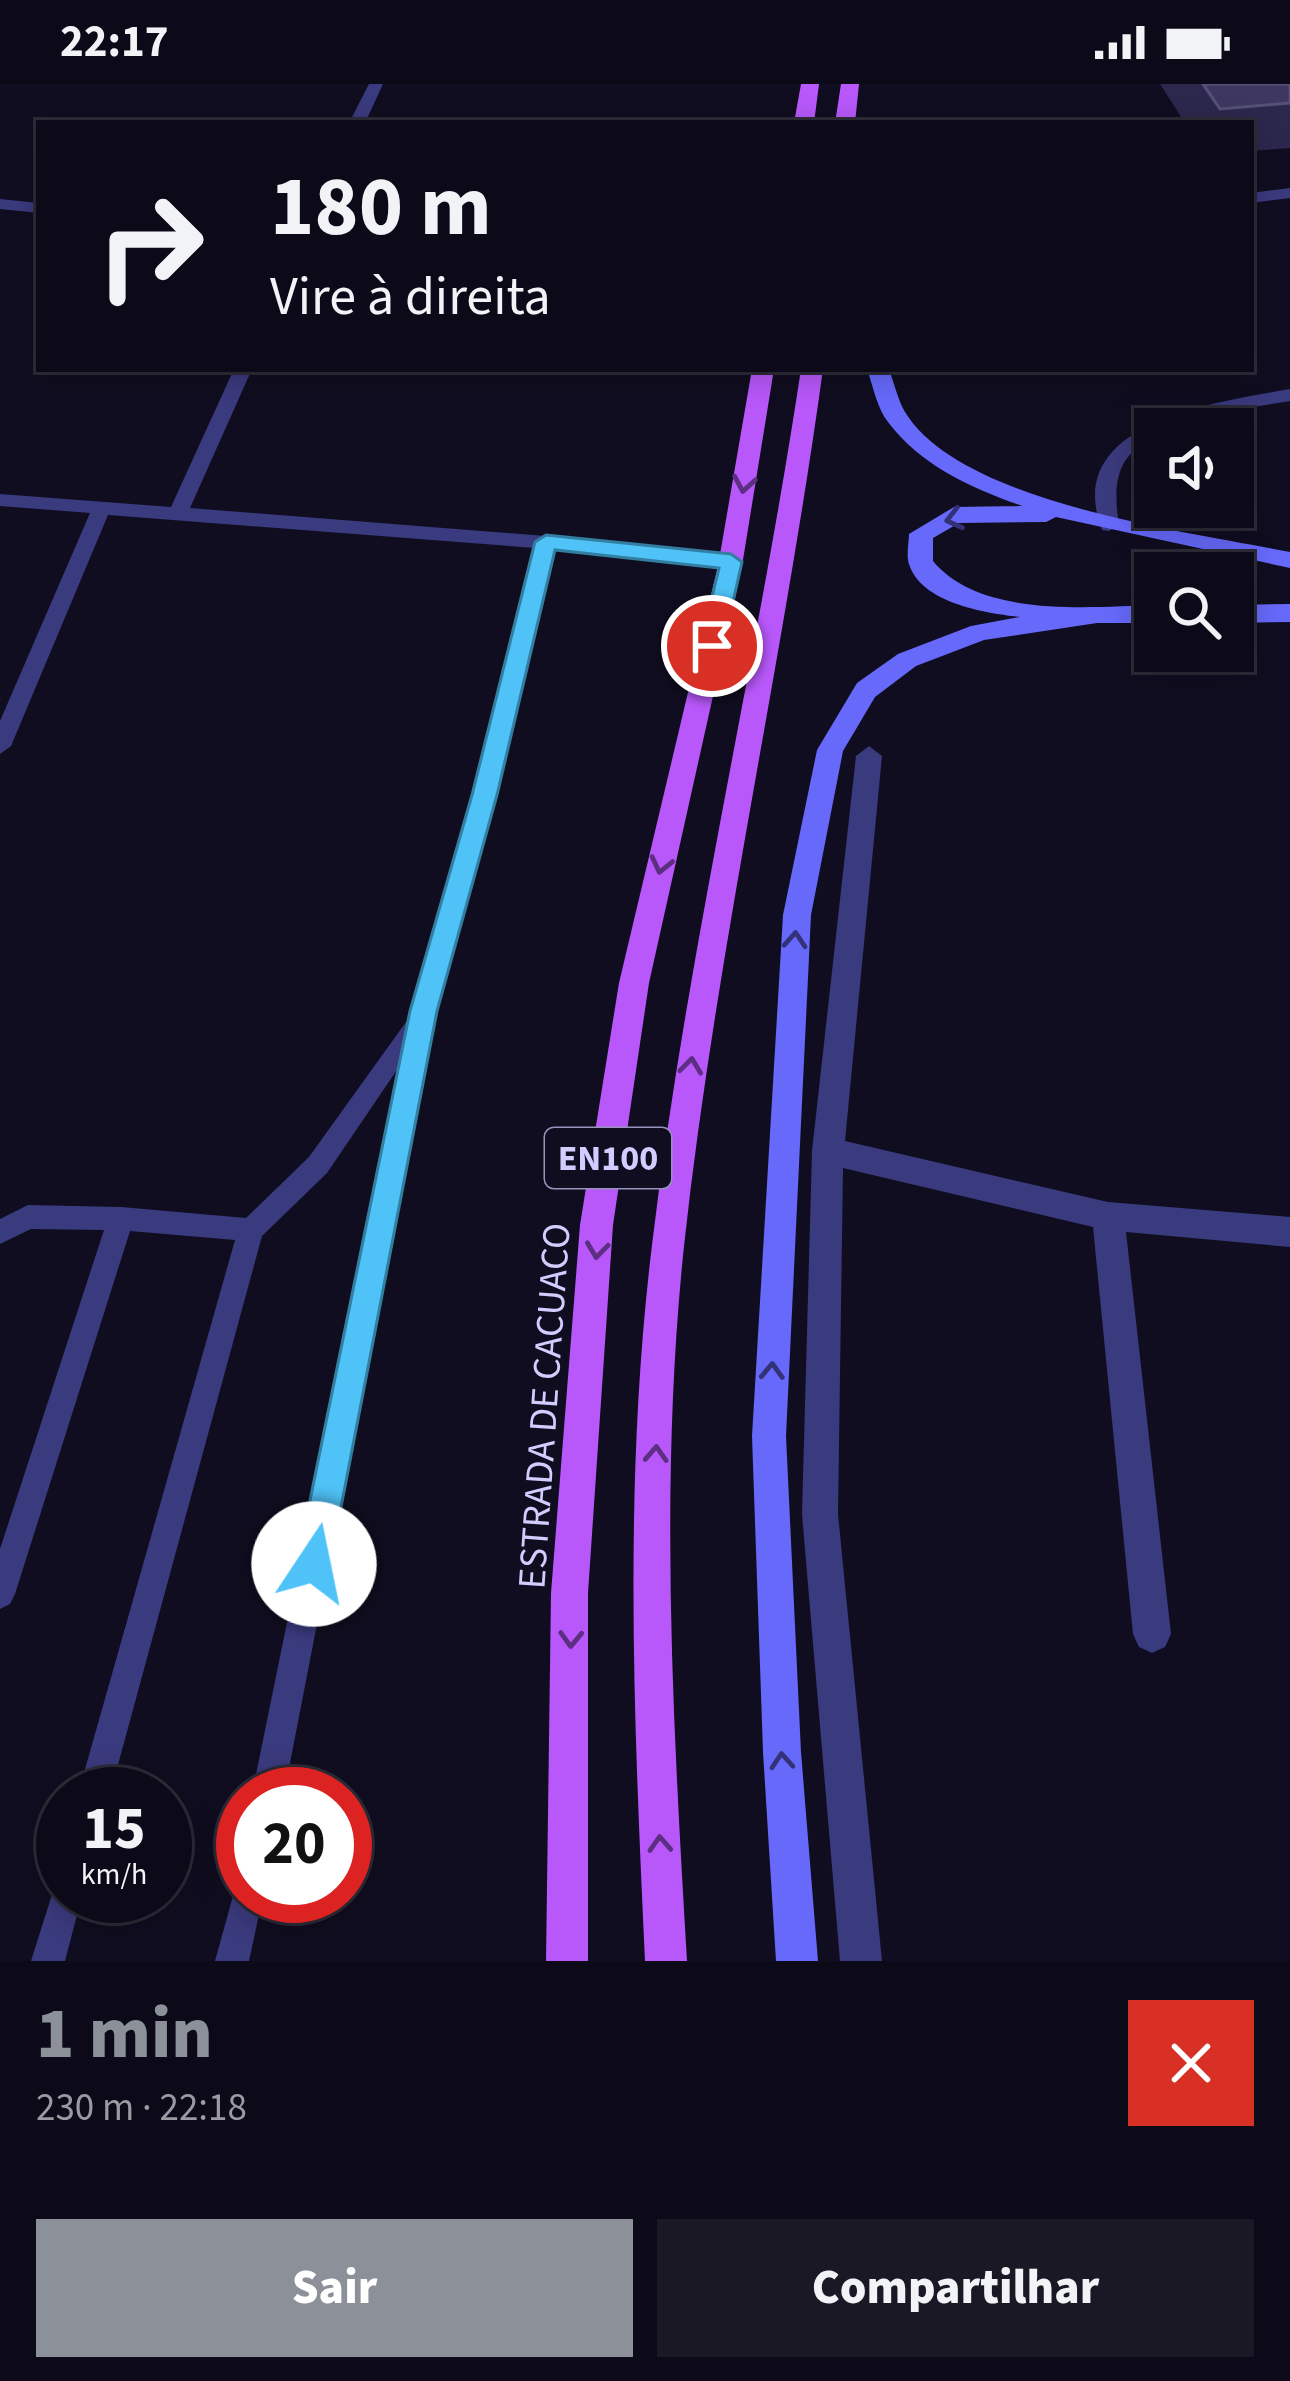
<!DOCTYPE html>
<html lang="pt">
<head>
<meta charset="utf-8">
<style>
  :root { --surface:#0c0a18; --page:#1a1825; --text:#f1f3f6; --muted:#9a9aa2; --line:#2c2b37; --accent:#8c9099 }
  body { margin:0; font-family:"Source Sans 3",sans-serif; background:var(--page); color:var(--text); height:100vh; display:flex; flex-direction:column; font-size:45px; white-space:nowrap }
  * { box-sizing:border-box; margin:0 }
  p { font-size:39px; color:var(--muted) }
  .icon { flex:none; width:66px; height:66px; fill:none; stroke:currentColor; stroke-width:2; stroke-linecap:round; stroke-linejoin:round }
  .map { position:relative; height:1877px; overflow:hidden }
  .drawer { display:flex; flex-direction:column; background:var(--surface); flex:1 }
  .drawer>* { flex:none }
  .hud { position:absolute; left:36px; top:36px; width:1218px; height:252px; border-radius:0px; box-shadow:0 6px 30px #0003,0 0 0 3px var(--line); background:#0c0a18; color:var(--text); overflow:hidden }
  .buttons { position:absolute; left:1134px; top:324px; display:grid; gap:24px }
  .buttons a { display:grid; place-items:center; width:120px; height:120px; border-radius:0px; background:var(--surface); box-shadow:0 6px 30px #0003,0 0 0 3px var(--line); font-size:60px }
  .speed { position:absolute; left:36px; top:1683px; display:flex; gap:24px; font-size:60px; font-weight:700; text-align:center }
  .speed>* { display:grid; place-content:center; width:156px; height:156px; border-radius:50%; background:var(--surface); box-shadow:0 6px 30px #0003,0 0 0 3px var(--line); line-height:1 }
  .speed small { font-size:30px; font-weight:400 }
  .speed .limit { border:18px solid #d22; background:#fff; color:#111 }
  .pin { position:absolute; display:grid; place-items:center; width:102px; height:102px; color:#fff; margin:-51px; border:6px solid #fff; border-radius:50%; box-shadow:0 3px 12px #0007 }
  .me { position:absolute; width:132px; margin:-66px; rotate:11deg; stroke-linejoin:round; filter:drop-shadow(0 0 9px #0008) }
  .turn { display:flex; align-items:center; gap:42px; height:252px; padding:0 36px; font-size:54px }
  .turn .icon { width:156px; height:156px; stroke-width:2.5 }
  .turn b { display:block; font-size:84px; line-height:102px }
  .round { display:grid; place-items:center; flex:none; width:126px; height:126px; border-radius:0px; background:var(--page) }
  .summary { display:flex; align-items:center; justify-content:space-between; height:204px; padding:0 36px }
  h1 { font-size:72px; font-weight:800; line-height:90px; color:var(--accent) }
  .cta { display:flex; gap:24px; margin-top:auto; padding:24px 36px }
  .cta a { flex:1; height:138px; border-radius:0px; background:var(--accent); color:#fff; font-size:48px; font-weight:800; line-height:138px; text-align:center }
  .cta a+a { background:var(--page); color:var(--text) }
  .status { display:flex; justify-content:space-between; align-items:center; height:84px; padding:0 60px; background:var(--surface); direction:ltr }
  .status svg { height:33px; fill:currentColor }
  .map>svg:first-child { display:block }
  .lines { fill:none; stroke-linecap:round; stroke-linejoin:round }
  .lane { fill:#3a3a7e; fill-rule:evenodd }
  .street { fill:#3a3a7e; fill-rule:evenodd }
  .secondary { fill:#6769fb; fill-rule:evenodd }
  .primary { fill:#b858fa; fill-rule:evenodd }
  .wall { fill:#2c274d }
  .building { fill:#3e3860; stroke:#555079; stroke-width:3 }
  .oneway { stroke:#5c2f82 }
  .oneway2 { stroke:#333278 }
  .route { fill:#4fc3f7; stroke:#337fa1; stroke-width:3 }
  .labels { text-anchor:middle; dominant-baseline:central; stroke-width:12; stroke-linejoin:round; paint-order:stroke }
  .shield { fill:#100d20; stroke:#9793bb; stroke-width:3 }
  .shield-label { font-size:36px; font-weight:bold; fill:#d1cdfe }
  .street-label { font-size:39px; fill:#d1cdfe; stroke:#100d20 }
</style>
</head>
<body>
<div class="status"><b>22:17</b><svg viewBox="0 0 49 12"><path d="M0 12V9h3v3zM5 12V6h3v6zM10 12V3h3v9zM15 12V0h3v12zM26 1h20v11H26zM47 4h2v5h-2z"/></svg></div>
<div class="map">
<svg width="1290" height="1877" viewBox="0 0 1290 1877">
  <rect width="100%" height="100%" fill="#100d20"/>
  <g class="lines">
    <g class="lane">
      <polygon points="369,0 383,0 365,39 349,39"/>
      <polygon points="1290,104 1290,114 1251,119 1251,109"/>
      <polygon points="0,115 39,119 39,129 0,125"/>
      <polygon points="234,285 252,285 190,424 546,452 731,470 741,477 731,484 554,465 495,711 436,927 284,1710 252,1710 401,980 327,1089 262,1152 110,1710 78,1710 235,1156 130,1147 15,1510 10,1520 0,1525 0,1465 104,1146 31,1145 0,1160 0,1135 28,1121 121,1123 246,1134 309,1073 411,931 473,711 535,464 108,431 11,662 0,670 0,637 90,429 0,422 0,410 171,423"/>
      <path d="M1290 305V317L1234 326 1176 345H1155V353C1115 371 1113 401 1119 441L1109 447 1102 446C1060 337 1218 318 1290 305Z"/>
      <polygon points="63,1797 63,1812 82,1812 65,1877 31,1877 55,1801"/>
      <polygon points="243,1797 243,1812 263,1812 249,1877 215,1877 236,1801"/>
    </g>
    <polygon class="street" points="869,662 882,672 845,1057 1108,1118 1290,1133 1290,1163 1126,1148 1171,1550 1165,1563 1152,1569 1139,1563 1133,1550 1093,1143 843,1084 838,1430 882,1877 840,1877 802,1430 812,1067 856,672"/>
    <g class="secondary">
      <path d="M867 285H889C894 299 898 316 905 328 961 420 1191 448 1290 468V484L1056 433 1046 438 959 439 933 454V477C980 534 1088 523 1155 521V539H1097L984 556 916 582 875 613 843 667 811 831 786 1352 801 1668 818 1877H776L763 1668 752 1352 783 831 817 666 857 599 898 570 971 542 1020 533C985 529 921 519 909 480 906 472 909 458 909 450L954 423 1022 422C972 404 921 382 888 338 877 324 873 302 867 285Z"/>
      <polygon points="1290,520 1290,538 1233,539 1233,521"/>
    </g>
    <g class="primary">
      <polygon points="801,0 819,0 814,39 794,39"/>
      <polygon points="841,0 859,0 855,39 835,39"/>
      <polygon points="752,285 774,285 742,482 649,899 613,1141 588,1509 588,1877 546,1877 551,1509 580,1141 619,899 718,482"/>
      <path d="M801 285H823C783 578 716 868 684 1162 659 1400 673 1639 687 1877H645C634 1639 623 1399 652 1161 687 867 757 578 801 285Z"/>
    </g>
  </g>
  <polygon class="wall" points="1160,0 1290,0 1290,64 1251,67 1251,39 1185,39"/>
  <polygon class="building" points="1203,0 1290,0 1290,19 1220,25"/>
  <defs><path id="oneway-chevron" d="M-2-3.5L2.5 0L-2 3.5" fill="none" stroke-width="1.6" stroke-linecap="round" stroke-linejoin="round" transform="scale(3)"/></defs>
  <g class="oneway">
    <use href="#oneway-chevron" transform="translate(744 400) rotate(100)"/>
    <use href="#oneway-chevron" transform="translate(661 781) rotate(103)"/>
    <use href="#oneway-chevron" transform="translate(691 982) rotate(-83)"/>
    <use href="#oneway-chevron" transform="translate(597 1166) rotate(97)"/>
    <use href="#oneway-chevron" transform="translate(656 1370) rotate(-87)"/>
    <use href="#oneway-chevron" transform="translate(571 1555) rotate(92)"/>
    <use href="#oneway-chevron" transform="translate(660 1760) rotate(-93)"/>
  </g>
  <g class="oneway2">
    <use href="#oneway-chevron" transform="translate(954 435) rotate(166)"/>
    <use href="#oneway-chevron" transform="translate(795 856) rotate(-86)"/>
    <use href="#oneway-chevron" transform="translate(772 1287) rotate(-88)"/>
    <use href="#oneway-chevron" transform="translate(782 1677) rotate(-94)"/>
  </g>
  <polygon class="route" points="546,451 731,470 742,478 723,562 712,570 700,562 719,484 555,466 497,711 437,927 330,1480 325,1492 314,1497 302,1492 297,1480 410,927 472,711 535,458"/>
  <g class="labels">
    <rect class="shield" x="545" y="1044" width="126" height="60" rx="9"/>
    <g class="shield-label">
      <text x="608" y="1074">EN100</text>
    </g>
    <g class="street-label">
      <text transform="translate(545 1322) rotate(-86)">ESTRADA DE CACUACO</text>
    </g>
  </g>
</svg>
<div class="buttons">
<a><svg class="icon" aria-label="sound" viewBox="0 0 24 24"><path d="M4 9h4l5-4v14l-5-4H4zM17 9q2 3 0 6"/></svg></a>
<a><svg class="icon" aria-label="search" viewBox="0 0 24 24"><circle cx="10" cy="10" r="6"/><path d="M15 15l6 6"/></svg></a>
</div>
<div class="speed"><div>15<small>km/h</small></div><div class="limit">20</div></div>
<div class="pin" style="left:712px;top:562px;background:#d93025"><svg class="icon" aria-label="arrive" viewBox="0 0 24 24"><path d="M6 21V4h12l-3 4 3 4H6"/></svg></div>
<svg class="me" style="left:314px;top:1480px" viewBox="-20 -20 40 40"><circle r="19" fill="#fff"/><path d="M0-13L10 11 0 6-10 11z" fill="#4fc3f7"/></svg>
<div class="hud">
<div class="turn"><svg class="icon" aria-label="right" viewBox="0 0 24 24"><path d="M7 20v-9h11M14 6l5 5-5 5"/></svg><div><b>180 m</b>Vire à direita</div></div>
</div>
</div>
<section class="drawer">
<div class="summary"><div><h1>1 min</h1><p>230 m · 22:18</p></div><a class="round" style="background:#d93025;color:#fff"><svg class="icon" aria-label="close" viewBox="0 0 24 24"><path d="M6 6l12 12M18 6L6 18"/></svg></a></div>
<div class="cta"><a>Sair</a><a>Compartilhar</a></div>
</section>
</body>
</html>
